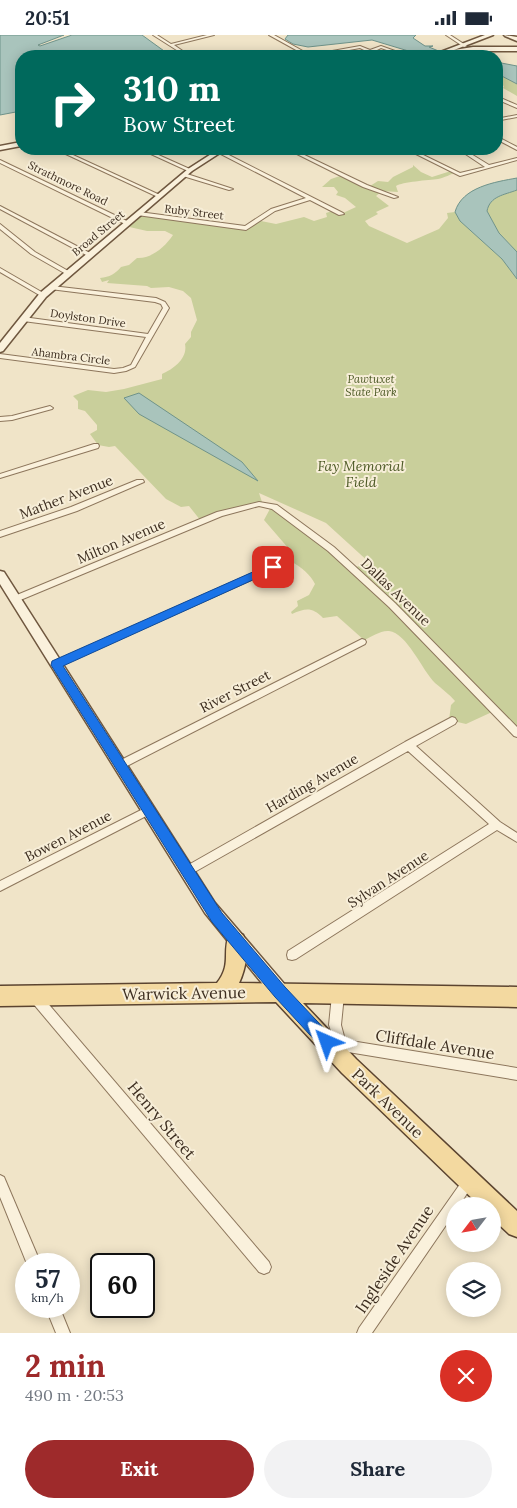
<!DOCTYPE html>
<html lang="en">
<head>
<meta charset="utf-8">
<style>
  :root { --surface:#fff; --page:#f2f2f3; --text:#1f2937; --muted:#747a83; --accent:#9e2a2b }
  body { margin:0; font-family:Lora,serif; background:var(--page); color:var(--text); height:100vh; display:flex; flex-direction:column; font-size:19px; white-space:nowrap }
  * { box-sizing:border-box; margin:0 }
  p { font-size:16px; color:var(--muted) }
  .icon { flex:none; width:28px; height:28px; fill:none; stroke:currentColor; stroke-width:2; stroke-linecap:round; stroke-linejoin:round }
  .map { position:relative; height:1298px; overflow:hidden }
  .panel { display:flex; flex-direction:column; background:var(--surface); flex:1 }
  .panel>* { flex:none }
  .top-card { position:absolute; left:15px; top:15px; width:488px; height:105px; border-radius:20px; box-shadow:0 2px 12px #0003; background:#00695c; color:#fff; overflow:hidden }
  .needle { width:32px; rotate:239deg }
  .tools { position:absolute; left:446px; top:1162px; display:grid; gap:10px }
  .tools a { display:grid; place-items:center; width:55px; height:55px; border-radius:50%; background:var(--surface); box-shadow:0 2px 12px #0003; font-size:25px }
  .speed { position:absolute; left:15px; top:1218px; display:flex; gap:10px; font-size:25px; font-weight:700; text-align:center }
  .speed>* { display:grid; place-content:center; width:65px; height:65px; border-radius:50%; background:var(--surface); box-shadow:0 2px 12px #0003; line-height:1 }
  .speed small { font-size:12px; font-weight:400 }
  .speed .limit { border:2px solid #111; border-radius:8px; background:#fff; color:#111 }
  .pin { position:absolute; display:grid; place-items:center; width:42px; height:42px; color:#fff; margin:-21px; border-radius:10px; box-shadow:0 2px 8px #0006 }
  .me { position:absolute; width:55px; margin:-28px; rotate:317deg; stroke-linejoin:round; filter:drop-shadow(0 0 4px #0008) }
  .turn { display:flex; align-items:center; gap:18px; height:105px; padding:0 25px; font-size:22px }
  .turn .icon { width:65px; height:65px; stroke-width:2.5 }
  .turn b { display:block; font-size:35px; line-height:42px }
  .round { display:grid; place-items:center; flex:none; width:52px; height:52px; border-radius:26px; background:var(--page) }
  .overview { display:flex; align-items:center; justify-content:space-between; height:85px; padding:0 25px }
  h1 { font-size:30px; font-weight:800; line-height:38px; color:var(--accent) }
  .button { display:flex; gap:10px; margin-top:auto; padding:10px 25px }
  .button a { flex:1; height:58px; border-radius:30px; background:var(--accent); color:#fff; font-size:20px; font-weight:800; line-height:58px; text-align:center }
  .button a+a { background:var(--page); color:var(--text) }
  .status { display:flex; justify-content:space-between; align-items:center; height:35px; padding:0 25px; background:var(--surface); direction:ltr }
  .status svg { height:14px; fill:currentColor }
  .map>svg:first-child { display:block }
  .green { fill:#c9cf9b }
  .water { fill:#a9c4bc; stroke:#6f938a }
  .lines { fill:none; stroke-linecap:round; stroke-linejoin:round }
  .street-casing { stroke:#8d765c; stroke-width:2 }
  .secondary-casing { stroke:#6f573f; stroke-width:3 }
  .primary-casing { stroke:#5b4430; stroke-width:3 }
  .street { fill:#faf1dc; fill-rule:evenodd }
  .secondary { fill:#faf1dc; fill-rule:evenodd }
  .primary { fill:#f3d9a0; fill-rule:evenodd }
  .route { fill:#1a73e8; stroke:#114b97 }
  .labels { text-anchor:middle; dominant-baseline:central; stroke-width:4; stroke-linejoin:round; paint-order:stroke }
  .far-street-label { font-size:11px; fill:#3d2e20; stroke:#f7eed8 }
  .far-park-label { font-size:11px; font-style:italic; fill:#4d5a26; stroke:#f7eed8 }
  .park-label { font-size:14px; font-style:italic; fill:#4d5a26; stroke:#f7eed8 }
  .street-label { font-size:14px; fill:#3d2e20; stroke:#f7eed8 }
  .near-street-label { font-size:16px; fill:#3d2e20; stroke:#f7eed8 }
</style>
</head>
<body>
<div class="status"><b>20:51</b><svg viewBox="0 0 49 12"><path d="M0 12V9h3v3zM5 12V6h3v6zM10 12V3h3v9zM15 12V0h3v12zM26 1h20v11H26zM47 4h2v5h-2z"/></svg></div>
<div class="map">
<svg width="517" height="1298" viewBox="0 0 517 1298">
  <rect width="100%" height="100%" fill="#f0e4c8"/>
  <g class="green">
    <polygon points="496,38 517,49 517,61 503,53 504,51 496,47"/>
    <path d="M413 130 421 137 432 142 454 135 457 137C451 139 444 143 438 144 429 145 402 147 396 151L398 157 382 156 376 161 389 171 376 177 378 179 365 186 369 191 407 208 439 194 448 183 447 178 455 177 460 186 502 224 517 244V699L492 677 466 689 449 685 451 670 455 666C449 659 442 654 435 648 422 635 407 598 389 596 381 595 371 602 364 605L337 581 323 583C312 572 306 573 292 579L291 577 298 571 297 566 309 560 315 549C311 540 301 532 292 527L289 514 264 485 271 472 350 533 371 529 326 488 259 458 263 470 201 486 189 471 181 472 166 464 115 411 109 412 98 410 90 399 97 395V390L85 376 78 374V366L73 361 88 355 106 357 124 354 162 344V339C174 334 188 323 185 309L191 302V297L197 285 191 263 183 256 169 252 151 253 147 251 107 248 109 245 102 247 100 243C110 242 115 239 121 232L129 230 137 223C151 224 165 212 173 200L165 196H147L125 191 139 179 246 193 256 185 276 189 304 182 314 186 327 182 326 178 335 175 343 178 356 172 345 163 336 160 338 157 334 152H322L331 144 343 140 370 151 378 146 388 147 393 142 413 132Z"/>
    <path d="M517 155V217L499 198 487 176C490 161 504 160 517 155Z"/>
  </g>
  <g class="water">
    <polygon points="0,0 64,0 38,10 40,11 72,0 142,0 171,21 21,21 21,76 0,80"/>
    <polygon points="288,0 416,0 413,3 425,11 433,11 429,12 448,20 457,21 425,21 372,5 308,12 293,9 285,4"/>
    <polygon points="496,27 517,31 517,49 496,38"/>
    <path d="M517 143V155C504 160 490 161 487 176L499 198 517 217V244L502 224 460 186 455 177C462 152 495 147 517 143Z"/>
    <polygon points="139,358 242,427 258,446 139,379 124,363"/>
  </g>
  <g class="lines">
    <defs>
      <g id="street">
        <polygon points="153,0 157,0 171,9 207,0 214,0 174,10 190,21 186,21"/>
        <polygon points="269,0 274,0 310,20 360,11 370,15 381,11 409,21 404,21 381,13 373,17 381,21 376,21 360,13 316,21 307,21"/>
        <polygon points="446,0 450,0 467,11 464,12"/>
        <polygon points="496,61 517,70 517,73 496,64"/>
        <polygon points="517,80 517,82 496,86 496,84"/>
        <polygon points="496,101 517,112 517,115 496,104"/>
        <polygon points="55,114 60,114 162,161 158,162"/>
        <polygon points="140,114 145,114 192,135 188,136"/>
        <polygon points="287,114 292,114 367,150 398,162 394,163 363,152"/>
        <polygon points="406,114 411,114 460,138 485,132 458,114 463,114 489,130 517,123 517,125 460,141"/>
        <polygon points="219,115 343,178 344,179 339,180 310,165 275,176 246,195 137,180 136,179 139,177 245,191 271,174 306,163 217,117 217,116"/>
        <polygon points="0,125 129,187 130,188 125,189 0,128"/>
        <polygon points="183,139 187,139 233,154 229,155 183,141"/>
        <polygon points="0,171 92,219 93,220 88,221 0,174"/>
        <polygon points="0,189 35,217 70,237 70,239 66,239 31,219 0,194"/>
        <polygon points="0,233 45,259 46,260 41,261 0,237"/>
        <polygon points="52,251 156,263 165,267 169,273 135,332 126,336 114,338 0,323 0,319 114,334 123,333 131,330 146,302 23,286 20,284 23,282 148,299 163,273 161,269 155,267 50,254 50,252"/>
        <polygon points="50,371 53,373 52,374 12,385 0,386 0,382 12,381"/>
        <polygon points="94,409 98,409 99,411 98,413 0,443 0,439"/>
        <polygon points="137,445 143,445 144,447 77,476 0,502 0,496 71,472"/>
        <polygon points="259,467 277,470 334,512 395,568 517,692 517,702 514,701 389,572 328,516 272,474 259,471 222,481 18,566 12,566 11,564 12,562 217,477"/>
        <polygon points="273,529 277,532 276,534 59,631 56,632 52,629 53,627"/>
        <polygon points="362,604 365,605 366,607 365,609 123,733 120,734 117,733 115,730 117,727"/>
        <polygon points="452,682 455,683 457,686 455,689 416,711 500,787 517,798 517,807 497,795 296,924 292,925 288,924 287,920 288,916 489,789 408,716 191,839 187,841 183,839 182,836 183,833 405,707"/>
        <polygon points="149,771 152,772 154,775 152,778 0,856 0,846"/>
        <polygon points="338,954 342,956 344,960 341,990 345,1005 517,1033 517,1045 348,1017 347,1020 343,1022 339,1020 329,990 332,960 334,956"/>
        <polygon points="35,956 39,958 269,1227 271,1232 269,1237 264,1239 259,1237 31,966 29,962 31,958"/>
        <polygon points="0,1140 4,1142 41,1229 27,1229 0,1162"/>
        <polygon points="469,1140 473,1142 475,1146 459,1171 455,1171 455,1177 372,1298 357,1298 359,1293 465,1142"/>
        <polygon points="45,1271 59,1271 70,1298 56,1298"/>
      </g>
      <g id="secondary">
        <polygon points="485,0 493,0 454,15 473,12 517,12 517,16 473,16 430,21"/>
        <polygon points="504,0 517,2 517,6 505,1"/>
        <polygon points="21,107 21,111 0,115 0,111"/>
        <polygon points="219,114 226,114 192,136 46,262 3,316 0,317 0,308 40,258 188,134"/>
        <polygon points="0,536 4,537 215,868 286,951 288,957 286,963 280,965 274,963 205,878 0,549"/>
      </g>
      <path id="primary" d="M236 897 243 900C249 915 246 933 239 948L517 952V972L303 968 356 1024 517 1176V1202L509 1199 492 1183V1171H480L342 1038 276 967 0 971V951L217 948C232 929 222 918 229 900Z"/>
    </defs>
    <use href="#street" class="street-casing"/>
    <use href="#secondary" class="secondary-casing"/>
    <use href="#primary" class="primary-casing"/>
    <use href="#street" class="street"/>
    <use href="#secondary" class="secondary"/>
    <use href="#primary" class="primary"/>
  </g>
  <polygon class="route" points="273,528 278,532 277,534 63,631 222,878 285,952 332,1002 335,1007 332,1013 327,1015 322,1013 275,962 212,887 51,630 52,626"/>
  <g class="labels">
    <g class="far-street-label">
      <text transform="translate(68 148) rotate(26)">Strathmore Road</text>
      <text transform="translate(194 177) rotate(7)">Ruby Street</text>
      <text transform="translate(98 198) rotate(-40)">Broad Street</text>
      <text transform="translate(88 283) rotate(8)">Doylston Drive</text>
      <text transform="translate(71 321) rotate(7)">Ahambra Circle</text>
    </g>
    <g class="far-park-label">
      <text x="371" y="344">Pawtuxet<tspan x="371" dy="13">State Park</tspan></text>
    </g>
    <g class="park-label">
      <text x="361" y="431">Fay Memorial<tspan x="361" dy="16">Field</tspan></text>
    </g>
    <g class="street-label">
      <text transform="translate(66 462) rotate(-21)">Mather Avenue</text>
      <text transform="translate(121 506) rotate(-23)">Milton Avenue</text>
      <text transform="translate(396 557) rotate(44)">Dallas Avenue</text>
      <text transform="translate(235 656) rotate(-27)">River Street</text>
      <text transform="translate(312 748) rotate(-30)">Harding Avenue</text>
      <text transform="translate(68 801) rotate(-27)">Bowen Avenue</text>
      <text transform="translate(388 844) rotate(-33)">Sylvan Avenue</text>
    </g>
    <g class="near-street-label">
      <text transform="translate(184 958) rotate(-1)">Warwick Avenue</text>
      <text transform="translate(435 1009) rotate(9)">Cliffdale Avenue</text>
      <text transform="translate(388 1068) rotate(44)">Park Avenue</text>
      <text transform="translate(162 1085) rotate(50)">Henry Street</text>
      <text transform="translate(394 1224) rotate(-56)">Ingleside Avenue</text>
    </g>
  </g>
</svg>
<div class="tools">
<a><svg class="needle" viewBox="-14 -14 28 28"><path d="M0-13l5 13h-10z" fill="#e53935"/><path d="M0 13l5-13h-10z" fill="#747a83"/></svg></a>
<a><svg class="icon" aria-label="layers" viewBox="0 0 24 24"><path d="M12 4l9 5-9 5-9-5zM3 14l9 5 9-5"/></svg></a>
</div>
<div class="speed"><div>57<small>km/h</small></div><div class="limit">60</div></div>
<div class="pin" style="left:273px;top:532px;background:#d93025"><svg class="icon" aria-label="arrive" viewBox="0 0 24 24"><path d="M6 21V4h12l-3 4 3 4H6"/></svg></div>
<svg class="me" style="left:327px;top:1007px" viewBox="-20 -20 40 40"><path d="M0-17L14 15 0 8-14 15z" fill="#1a73e8" stroke="#fff" stroke-width="4"/></svg>
<div class="top-card">
<div class="turn"><svg class="icon" aria-label="right" viewBox="0 0 24 24"><path d="M7 20v-9h11M14 6l5 5-5 5"/></svg><div><b>310 m</b>Bow Street</div></div>
</div>
</div>
<section class="panel">
<div class="overview"><div><h1>2 min</h1><p>490 m · 20:53</p></div><a class="round" style="background:#d93025;color:#fff"><svg class="icon" aria-label="close" viewBox="0 0 24 24"><path d="M6 6l12 12M18 6L6 18"/></svg></a></div>
<div class="button"><a>Exit</a><a>Share</a></div>
</section>
</body>
</html>
